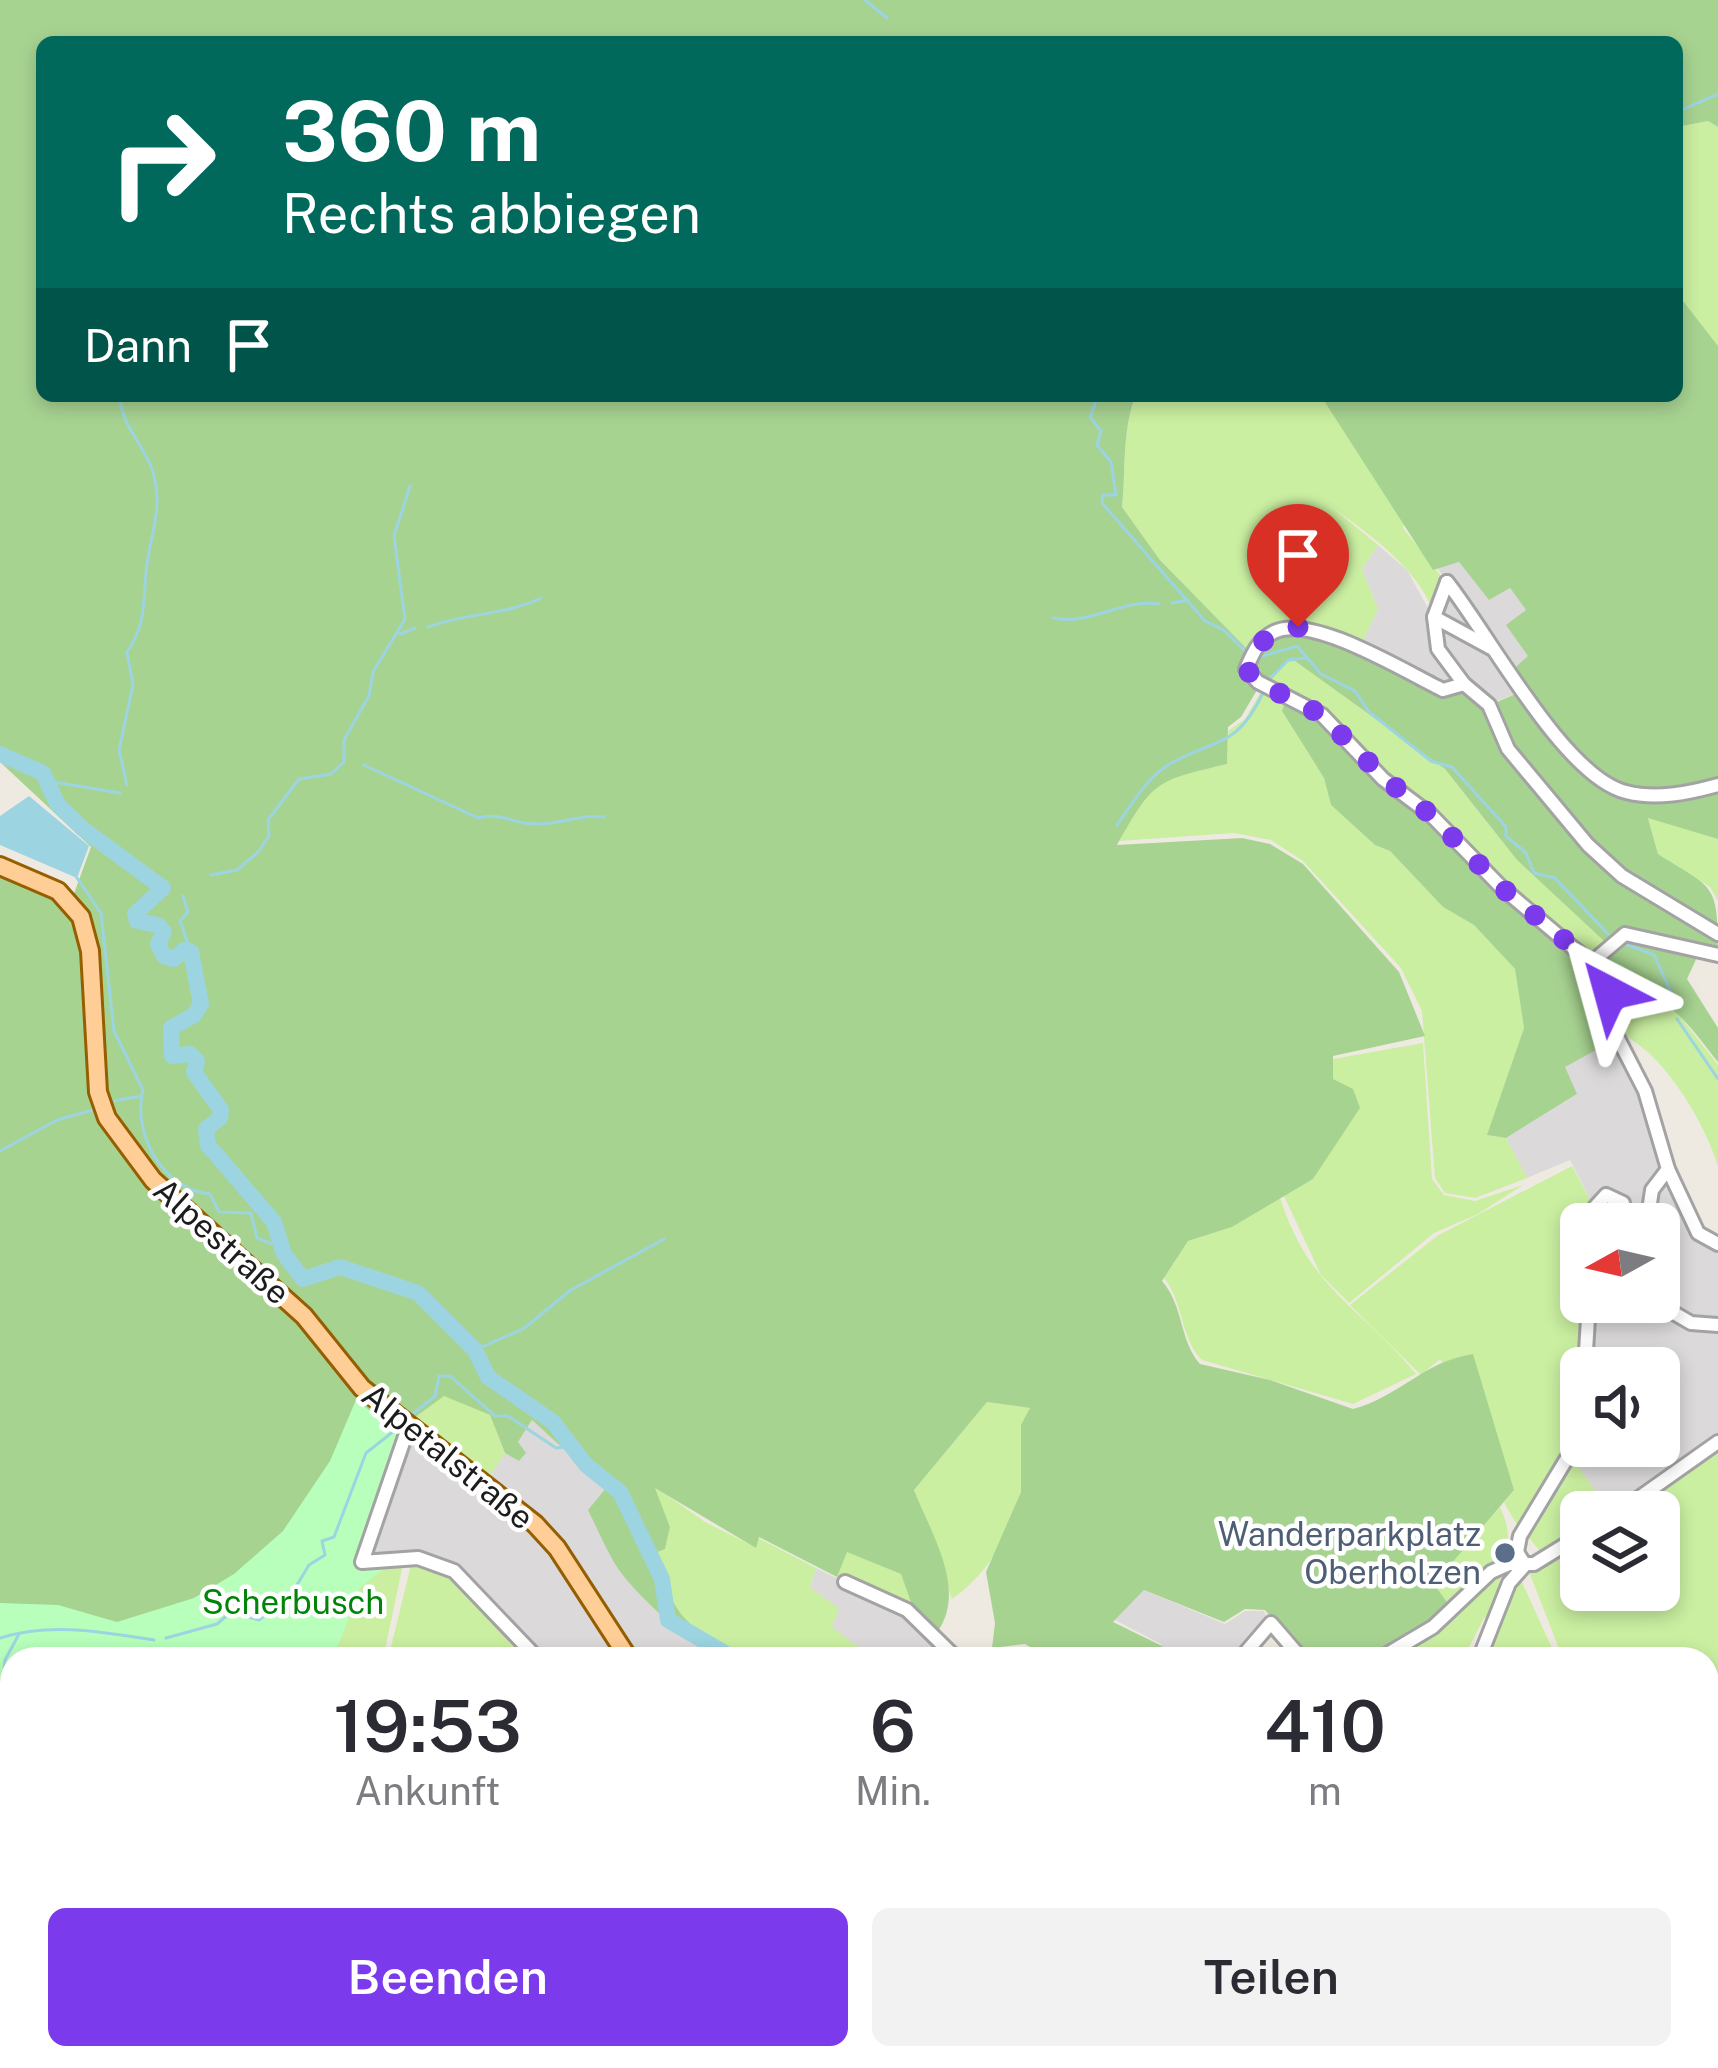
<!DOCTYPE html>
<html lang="de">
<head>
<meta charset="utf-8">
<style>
  :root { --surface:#fff; --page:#f2f2f3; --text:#2b2b33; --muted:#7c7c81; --accent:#7c3aed }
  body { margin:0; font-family:"Public Sans",sans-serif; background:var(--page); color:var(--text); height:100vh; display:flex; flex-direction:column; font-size:45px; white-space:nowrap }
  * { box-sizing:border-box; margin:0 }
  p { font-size:39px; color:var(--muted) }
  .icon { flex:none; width:66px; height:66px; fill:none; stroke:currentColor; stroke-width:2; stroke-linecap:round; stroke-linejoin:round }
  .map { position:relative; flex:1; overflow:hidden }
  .panel { position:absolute; left:0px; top:1647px; width:1719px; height:423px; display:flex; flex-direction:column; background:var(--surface); border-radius:36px 36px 0 0; box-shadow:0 6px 18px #0003 }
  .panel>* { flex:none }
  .banner { position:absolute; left:36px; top:36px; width:1647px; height:366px; border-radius:18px; box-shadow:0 6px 18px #0003; background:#00695c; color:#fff; overflow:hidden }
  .needle { width:78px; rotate:262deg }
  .controls { position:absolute; left:1560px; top:1203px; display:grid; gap:24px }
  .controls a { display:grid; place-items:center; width:120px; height:120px; border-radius:18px; background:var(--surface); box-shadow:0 6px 18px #0003; font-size:60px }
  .pin { position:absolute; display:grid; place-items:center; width:102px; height:102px; color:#fff; margin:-123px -51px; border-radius:50% 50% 50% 0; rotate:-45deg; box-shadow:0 0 12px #0007 }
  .pin .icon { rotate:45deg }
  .me { position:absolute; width:132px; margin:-66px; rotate:321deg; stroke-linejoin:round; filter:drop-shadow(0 0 9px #0008) }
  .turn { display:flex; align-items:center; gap:42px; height:252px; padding:0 48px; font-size:54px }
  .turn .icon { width:156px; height:156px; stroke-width:2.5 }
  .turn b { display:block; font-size:84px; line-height:102px }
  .then { display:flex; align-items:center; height:114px; padding:0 48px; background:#0003; gap:24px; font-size:45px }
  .eta { display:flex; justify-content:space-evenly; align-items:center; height:204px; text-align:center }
  .eta b { font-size:72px; font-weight:600; line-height:84px }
  .primary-button { display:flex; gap:24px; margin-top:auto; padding:24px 48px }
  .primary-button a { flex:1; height:138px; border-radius:18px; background:var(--accent); color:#fff; font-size:48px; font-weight:600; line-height:138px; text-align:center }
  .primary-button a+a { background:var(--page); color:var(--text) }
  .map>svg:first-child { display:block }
  .residential { fill:#dbd9d9 }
  .grass { fill:#caefa1 }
  .forest { fill:#a7d391 }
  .park { fill:#b8ffbb }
  .water { fill:#9dd4e1 }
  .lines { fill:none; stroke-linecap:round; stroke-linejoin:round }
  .stream { stroke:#9dd4e1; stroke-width:3 }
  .river { stroke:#9dd4e1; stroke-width:16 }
  .minor-casing { stroke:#a3a3a3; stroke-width:18 }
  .major-casing { stroke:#955e00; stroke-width:22 }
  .minor { stroke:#fff; stroke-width:12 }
  .major { stroke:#ffce96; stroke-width:16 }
  .route { stroke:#7c3aed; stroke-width:21; stroke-dasharray:0 37.8 }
  .service-dot { fill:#5c6f8a; stroke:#fff; stroke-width:4.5 }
  .labels { text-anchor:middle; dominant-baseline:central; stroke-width:9; stroke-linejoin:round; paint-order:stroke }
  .street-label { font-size:33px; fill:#1c1c1c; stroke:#fff }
  .service-label { font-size:33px; fill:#4e5e75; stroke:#fff; text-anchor:end }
  .park-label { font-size:33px; fill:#018407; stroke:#fff }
</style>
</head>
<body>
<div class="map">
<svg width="1718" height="2068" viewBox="0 0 1718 2068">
  <rect width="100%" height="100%" fill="#efeae1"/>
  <g class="residential">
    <polygon points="1378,545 1407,570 1434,619 1448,582 1437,568 1459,562 1489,599 1510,588 1527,611 1528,657 1509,672 1523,691 1489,704 1461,679 1451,688 1360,647 1378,609 1362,569"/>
    <polygon points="1616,1039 1697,1236 1718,1247 1718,1440 1610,1512 1572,1458 1581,1446 1659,1446 1659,1368 1587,1368 1591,1302 1659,1302 1659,1224 1596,1224 1593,1205 1570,1160 1527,1178 1506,1138 1576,1095 1564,1067"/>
    <polygon points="532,1420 607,1489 700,1642 697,1659 541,1659 435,1559 366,1562 408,1433 483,1487 505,1453 519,1460 525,1453 518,1442"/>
    <polygon points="816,1568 906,1612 954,1659 858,1659 858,1647 831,1627 810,1589"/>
    <polygon points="1144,1590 1225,1624 1245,1611 1264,1611 1269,1623 1256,1633 1271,1659 1163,1659 1161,1644 1115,1620"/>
  </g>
  <g class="grass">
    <polygon points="1708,121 1718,127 1718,346 1677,293 1677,127"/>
    <path d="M1114 396H1321L1405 520 1403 528 1445 581 1434 612C1414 564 1368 534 1327 503L1378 545 1362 569 1378 609 1360 647 1251 653 1160 560 1122 507C1126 470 1122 435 1134 401Z"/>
    <polygon points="1295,661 1445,769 1517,860 1605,942 1590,956 1264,682 1286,662"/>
    <path d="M1263 688 1287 695 1282 711 1324 778 1331 805 1375 845 1390 851 1443 907 1474 925 1515 969 1524 1028 1488 1135 1506 1138 1527 1178 1475 1198 1445 1193 1435 1178 1422 1011 1401 968 1303 861 1271 840 1234 833 1119 841C1155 778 1157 780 1227 764L1228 731 1245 719Z"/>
    <polygon points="1648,817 1718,839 1718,901 1710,887 1658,854"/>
    <path d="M1626 991 1673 1007 1718 1065V1166C1706 1129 1683 1089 1656 1060 1633 1035 1609 1036 1611 996Z"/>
    <polygon points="1423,1043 1432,1179 1444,1195 1475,1201 1523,1185 1478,1214 1434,1233 1349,1303 1321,1275 1284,1196 1313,1179 1333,1059"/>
    <polygon points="1572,1166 1593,1205 1590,1224 1581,1224 1581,1302 1587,1302 1581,1425 1518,1526 1504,1503 1514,1490 1440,1359 1421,1375 1350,1305 1437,1236"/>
    <path d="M1280 1198C1310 1290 1360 1306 1416 1374L1353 1404 1202 1360C1180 1338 1184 1303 1164 1278L1188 1241 1232 1227Z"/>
    <polygon points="443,1395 490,1415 505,1453 486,1482 407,1423"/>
    <path d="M987 1402 1031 1408C1015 1437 1026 1460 1021 1490 1015 1531 985 1577 952 1599L914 1490Z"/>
    <polygon points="1718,1448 1718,1896 1707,1889 1707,1659 1563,1659 1528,1569 1581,1537 1581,1590 1659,1590 1659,1512 1623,1512"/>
    <polygon points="1572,1458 1610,1512 1581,1512 1581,1531 1542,1554 1525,1533"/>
    <path d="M654 1486 705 1522 755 1547 758 1538 816 1568 810 1588 839 1608 832 1627 858 1647V1659C752 1659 688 1675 655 1553L665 1549 670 1527Z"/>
    <path d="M1500 1507C1525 1560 1487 1571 1451 1608L1433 1584Z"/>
    <polygon points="847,1551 901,1574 914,1611 837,1577"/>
    <polygon points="412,1561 451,1573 535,1659 388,1659"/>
    <path d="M391 1562 402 1569 383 1659H328C340 1619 347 1577 391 1562Z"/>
    <polygon points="1502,1572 1489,1619 1484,1618 1463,1659 1386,1659"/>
    <polygon points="1520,1578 1557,1659 1483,1659 1511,1585"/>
    <polygon points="1236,2058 1406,2058 1410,2068 1242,2068"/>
  </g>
  <g class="forest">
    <path d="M0 0H1718V127L1708 121 1677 127V42H42V396L1134 400C1122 435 1126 470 1122 507L1160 560 1251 653 1244 669 1260 685 1241 717 1228 727 1227 764C1155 781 1154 780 1117 845L1242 838 1270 844 1303 864 1399 972 1425 1036 1333 1056V1079L1353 1089 1360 1108 1313 1179 1232 1227 1188 1241 1162 1281C1184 1306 1179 1340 1200 1364L1270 1380 1353 1409C1399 1397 1424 1361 1473 1354L1514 1490 1434 1584 1451 1608 1375 1659H1304L1265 1610 1245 1609 1224 1622 1144 1590 1113 1622 1162 1646 1163 1659H1050L1025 1644 992 1648 995 1623 986 1572 1021 1492V1425L1030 1408 987 1402 914 1490C931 1534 967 1588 938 1631L914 1611 901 1574 847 1552 837 1577 759 1537 756 1548 655 1488 670 1527 665 1549 655 1553C673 1618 685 1622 738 1659 704 1659 640 1599 619 1570 607 1552 598 1530 588 1510L606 1488 532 1420 518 1442 526 1453 519 1461 505 1453 490 1415 444 1396 407 1423 154 1178 109 1118 102 1093 94 951 72 899 91 847 0 762Z"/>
    <path d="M1677 293 1718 346V839L1648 818 1658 854C1713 889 1718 882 1718 950L1625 933 1605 942 1517 860 1445 769 1295 661 1286 662 1264 682 1248 669C1299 567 1397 706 1470 692L1487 706 1523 691 1511 671 1528 656 1506 625 1526 610 1510 588 1489 600 1459 562 1433 570 1321 396H1677Z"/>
    <polygon points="1287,695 1307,705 1589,964 1607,993 1616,1039 1565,1067 1577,1094 1506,1138 1487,1135 1524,1028 1515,969 1474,925 1443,907 1390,851 1375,845 1331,805 1324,778 1282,711"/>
    <polygon points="0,869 40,884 79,918 104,1122 402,1430 376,1517 292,1610 0,1631"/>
    <path d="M1626 937 1698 955 1687 979 1718 1028V1062C1689 1026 1662 982 1610 990L1593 962Z"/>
    <polygon points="1718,1983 1718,2068 1463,2068 1464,2058 1707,2058 1707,1984"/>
  </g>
  <polygon class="park" points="356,1400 398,1432 361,1551 373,1568 390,1563 360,1588 333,1659 12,1659 12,2058 858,2058 854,2068 0,2068 0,1603 58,1605 117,1622 194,1598 234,1574 283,1531 330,1461"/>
  <polygon class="water" points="29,796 89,846 77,878 0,845 0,816"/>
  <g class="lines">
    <g class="stream">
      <polyline points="865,0 887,18"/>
      <polyline points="1677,112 1718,94"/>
      <path d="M120 396C120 425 146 447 153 472 164 511 149 536 146 573 143 603 146 625 127 652L133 685 119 750 127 785"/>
      <polyline points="1098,396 1090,417 1101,431 1097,445 1111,462 1116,495 1103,495 1102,503 1205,621 1224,630 1246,652"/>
      <polyline points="1172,603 1188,600"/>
      <path d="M1053 618C1090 626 1123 598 1159 604"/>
      <path d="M428 627C466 613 506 615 541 598"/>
      <polyline points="400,634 415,628"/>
      <polyline points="1259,657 1297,646 1321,674 1355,691 1369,712 1431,761 1452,767 1506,827 1506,836 1526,853 1534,873 1555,878 1608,934"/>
      <polyline points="1268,681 1288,660 1305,658"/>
      <path d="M364 765 478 818C502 812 512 824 536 824 559 825 579 814 604 817"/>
      <polyline points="48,781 120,793"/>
      <path d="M1117 825C1133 802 1149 774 1175 761 1222 737 1237 746 1263 693"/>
      <polyline points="211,875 237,870 258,852 269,836 268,820 299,779 331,774 344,762 344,740 369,696 373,672 405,619 394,536 410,486"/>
      <path d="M77 878 101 913 114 1031 143 1090C132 1132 162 1190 210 1194L219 1212 251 1213 257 1238 283 1248"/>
      <polyline points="183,896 188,912 180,921 191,952"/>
      <polyline points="1625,944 1654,955 1675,1001"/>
      <polyline points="1677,1019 1718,1079"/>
      <polyline points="114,1101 141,1096"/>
      <polyline points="0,1151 57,1120 93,1110"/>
      <polyline points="475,1350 523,1329 571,1290 664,1239"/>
      <polyline points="408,1418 435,1396 439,1376 450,1376 495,1416 508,1416 556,1448 571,1446"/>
      <path d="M0 1638C52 1622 102 1632 154 1640"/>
      <polyline points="166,1638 217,1624 231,1612 259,1620 292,1593 309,1565 325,1555 322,1541 334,1537 366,1453 394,1431"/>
      <polyline points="0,1712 5,1660 19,1634"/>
      <polyline points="0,1757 0,1788"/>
      <polyline points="0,1801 12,1816"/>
    </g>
    <g class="river">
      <polyline points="0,754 43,773 58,805 83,829 163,888 135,914 137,921 158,925 164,932 158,944 164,956 174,959 184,950 191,952 201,1004 194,1015 171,1028 172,1056 190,1054 197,1061 194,1072 221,1110 220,1118 206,1129 208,1145 274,1222 284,1254 303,1279 340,1267 418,1293 475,1350 488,1377 553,1422 586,1465 620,1492 662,1579 668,1620 735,1659"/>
      <polyline points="1222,2058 1227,2068"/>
    </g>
    <defs>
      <g id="minor">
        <polyline points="1447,582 1434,617 1438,649 1464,684 1489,705 1508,749 1588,845 1622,876 1718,934"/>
        <path d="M1447 582C1488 633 1564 777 1626 792 1656 800 1689 793 1718 785"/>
        <polyline points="1434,617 1491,648"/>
        <path d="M1464 684 1443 690C1407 673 1311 613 1274 632 1258 640 1253 653 1246 669L1258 682 1322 715 1383 779 1431 815 1501 887 1591 963 1610 993 1607 1017 1645 1091 1668 1169 1698 1233 1718 1244"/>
        <polyline points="1591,963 1625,934 1718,955"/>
        <polyline points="1593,1224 1595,1207 1606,1195 1623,1203 1628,1224"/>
        <polyline points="1647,1224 1652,1190 1668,1169"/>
        <polyline points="1655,1302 1691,1323 1718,1325"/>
        <polyline points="1585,1368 1589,1302"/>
        <polyline points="408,1428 362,1562 418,1558 454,1571 538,1659"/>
        <polyline points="1619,1512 1718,1442"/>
        <polyline points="1525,1565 1517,1552 1520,1536 1581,1435"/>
        <polyline points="845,1582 907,1610 957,1659"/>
        <polyline points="1240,1659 1271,1623 1302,1659"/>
        <polyline points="1379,1659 1433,1627 1491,1572 1509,1564 1534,1564 1581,1535"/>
        <polyline points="1479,1659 1509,1583 1525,1565"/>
        <polyline points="1040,2058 1041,2068"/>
        <polyline points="1411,2058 1414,2068"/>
        <polyline points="1461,2068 1462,2058"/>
      </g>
      <g id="major">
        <polyline points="0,866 58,891 81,917 90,951 98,1092 107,1118 153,1180 304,1316 362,1388 535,1524 557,1548 629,1659"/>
        <polyline points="1078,2058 1085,2068"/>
      </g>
    </defs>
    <use href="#minor" class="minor-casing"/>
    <use href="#major" class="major-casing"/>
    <use href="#minor" class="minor"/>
    <use href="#major" class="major"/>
  </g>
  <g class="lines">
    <path class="route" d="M1298 627C1268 630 1258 643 1246 669L1258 682 1322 715 1384 778 1431 815 1501 887 1591 962 1610 993"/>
  </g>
  <circle class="service-dot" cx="1505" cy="1553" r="12"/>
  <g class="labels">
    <g class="street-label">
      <text transform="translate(222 1241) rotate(42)">Alpestraße</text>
      <text transform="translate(448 1456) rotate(39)">Alpetalstraße</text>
    </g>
    <g class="service-label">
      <text x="1481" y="1534">Wanderparkplatz<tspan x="1481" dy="38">Oberholzen</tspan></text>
    </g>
    <g class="park-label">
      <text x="293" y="1602">Scherbusch</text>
    </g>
  </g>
</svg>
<div class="controls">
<a><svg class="needle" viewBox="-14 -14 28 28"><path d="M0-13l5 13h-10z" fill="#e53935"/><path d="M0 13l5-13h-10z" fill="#7c7c81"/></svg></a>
<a><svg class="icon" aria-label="sound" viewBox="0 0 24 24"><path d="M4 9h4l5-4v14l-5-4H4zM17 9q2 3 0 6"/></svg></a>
<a><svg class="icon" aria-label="layers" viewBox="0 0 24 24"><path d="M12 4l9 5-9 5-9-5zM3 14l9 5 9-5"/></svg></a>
</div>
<div class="pin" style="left:1298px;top:627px;background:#d93025"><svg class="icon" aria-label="arrive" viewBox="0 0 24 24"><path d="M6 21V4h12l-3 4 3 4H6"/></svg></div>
<svg class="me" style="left:1610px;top:993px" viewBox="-20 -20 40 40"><path d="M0-17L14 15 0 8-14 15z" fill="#7c3aed" stroke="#fff" stroke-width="4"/></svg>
<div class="banner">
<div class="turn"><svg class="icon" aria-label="right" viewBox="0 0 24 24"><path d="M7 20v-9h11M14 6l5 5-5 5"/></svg><div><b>360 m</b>Rechts abbiegen</div></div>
<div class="then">Dann<svg class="icon" aria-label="arrive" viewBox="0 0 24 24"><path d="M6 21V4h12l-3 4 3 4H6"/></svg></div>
</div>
<section class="panel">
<div class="eta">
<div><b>19:53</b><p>Ankunft</p></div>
<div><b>6</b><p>Min.</p></div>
<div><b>410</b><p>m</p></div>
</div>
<div class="primary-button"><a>Beenden</a><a>Teilen</a></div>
</section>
</div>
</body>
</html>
